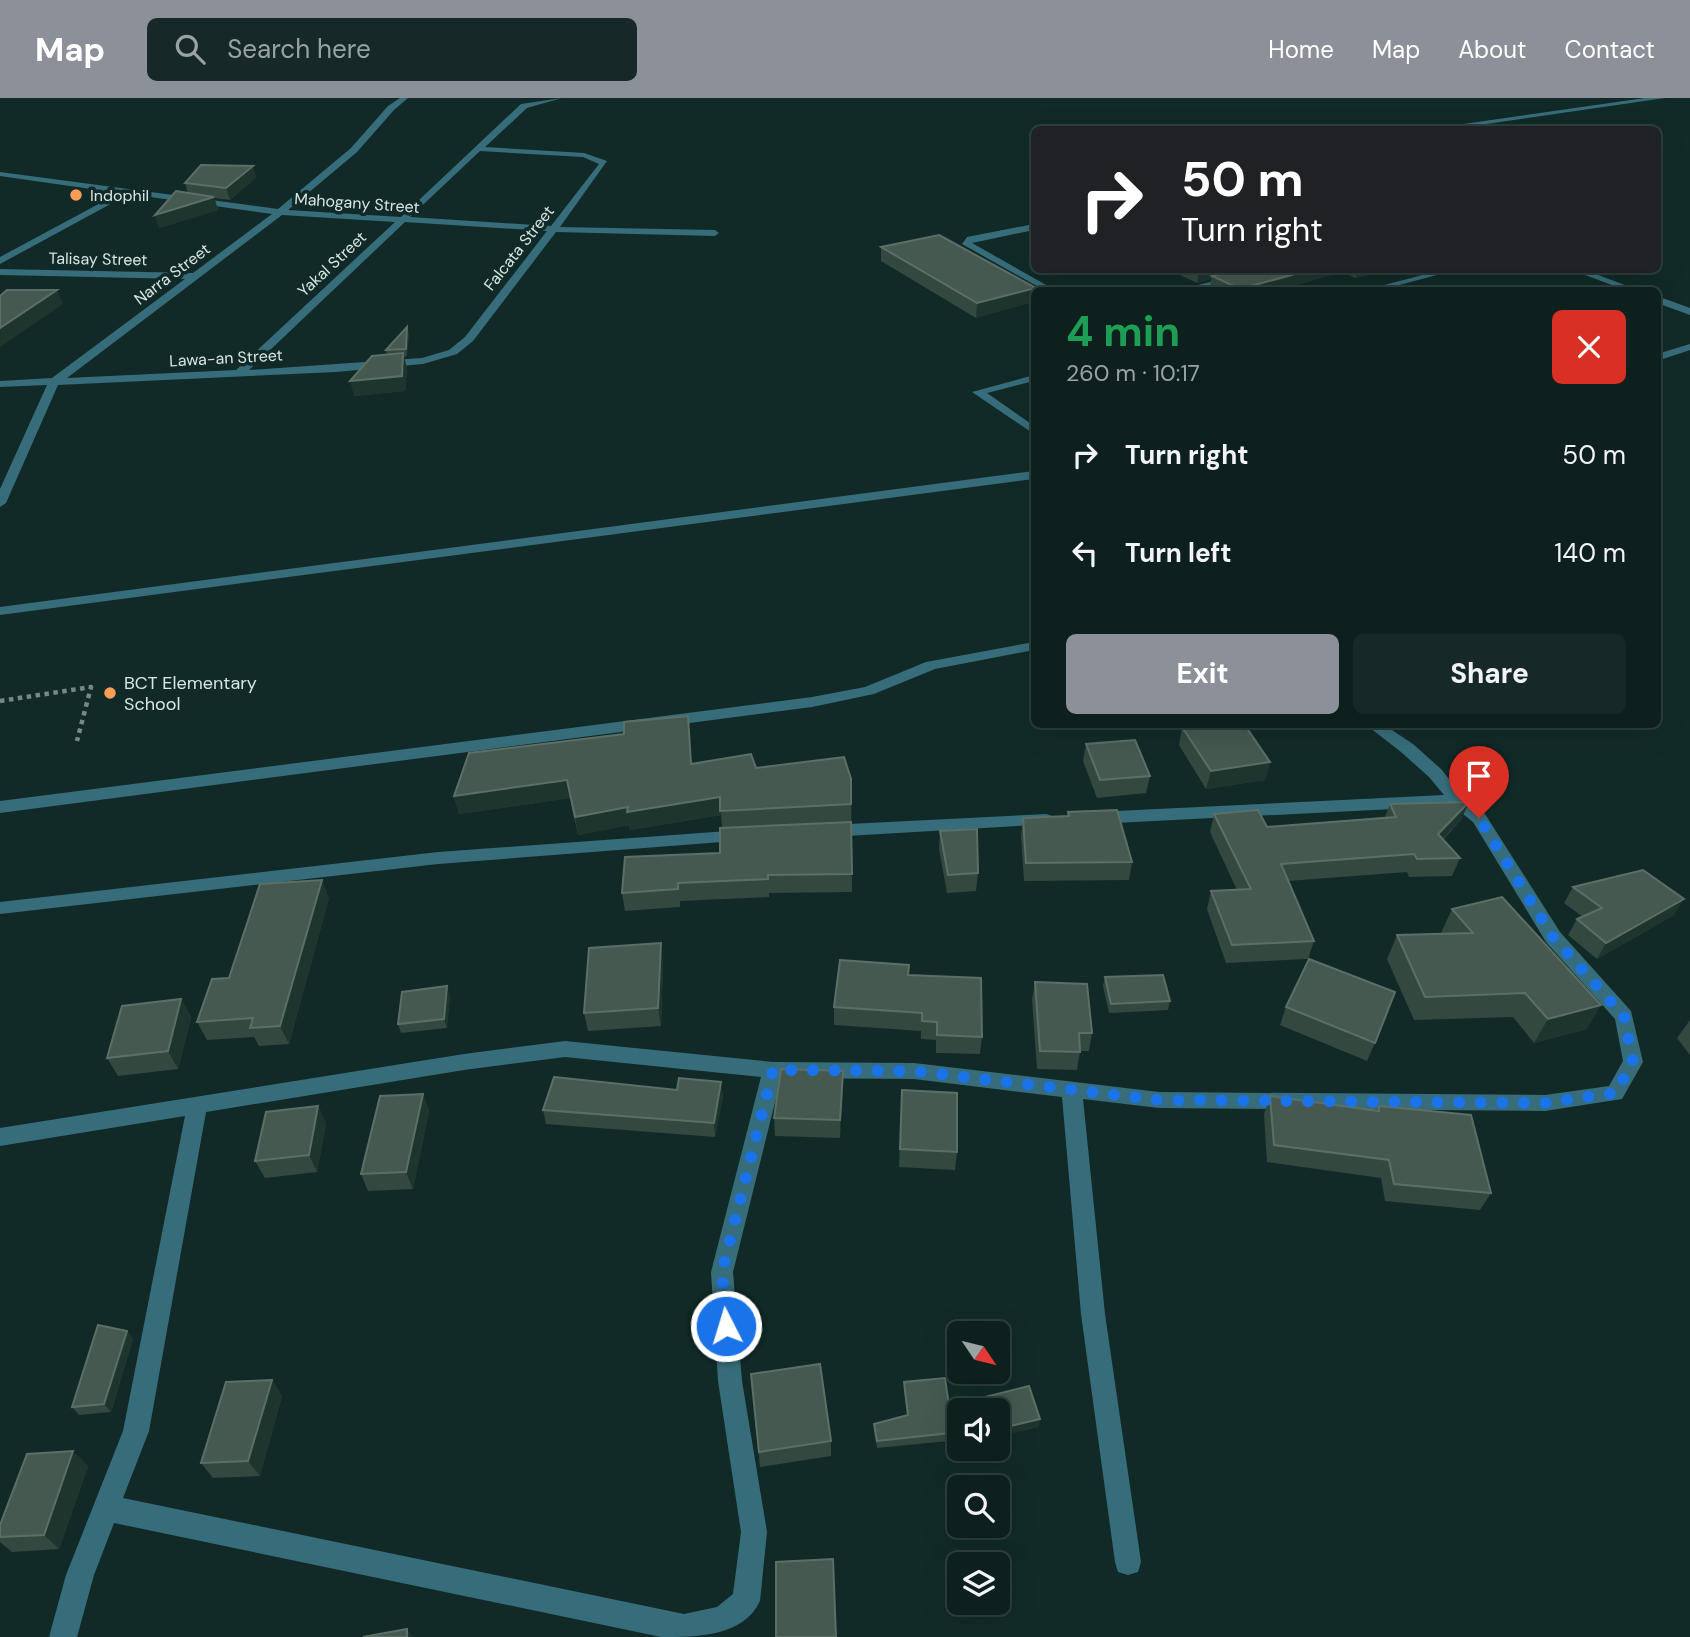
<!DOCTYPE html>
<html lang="en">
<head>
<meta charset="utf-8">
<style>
  :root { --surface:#0d201e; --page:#162827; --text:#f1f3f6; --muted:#9aa3a4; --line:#2d3e3c; --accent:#8c9099 }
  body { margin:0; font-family:"DM Sans",sans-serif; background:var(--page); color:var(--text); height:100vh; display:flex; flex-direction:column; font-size:26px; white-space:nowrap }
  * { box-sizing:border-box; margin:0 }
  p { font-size:23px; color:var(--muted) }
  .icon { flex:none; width:38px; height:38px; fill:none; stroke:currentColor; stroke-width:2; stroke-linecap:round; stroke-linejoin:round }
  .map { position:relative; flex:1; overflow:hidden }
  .drawer { position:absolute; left:1031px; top:189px; width:630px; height:441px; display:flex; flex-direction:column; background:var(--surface); border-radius:10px; box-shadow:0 7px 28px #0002,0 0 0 2px var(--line) }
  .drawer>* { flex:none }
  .top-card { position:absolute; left:1031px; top:28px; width:630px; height:147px; border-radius:10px; box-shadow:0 7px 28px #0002,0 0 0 2px var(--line); background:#202124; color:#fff; overflow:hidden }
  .needle { width:46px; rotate:125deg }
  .buttons { position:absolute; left:947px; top:1223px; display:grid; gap:14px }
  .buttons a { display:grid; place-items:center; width:63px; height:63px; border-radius:10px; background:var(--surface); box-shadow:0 7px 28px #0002,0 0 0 2px var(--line); font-size:35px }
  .pin { position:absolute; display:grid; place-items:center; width:60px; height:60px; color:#fff; margin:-72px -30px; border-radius:50% 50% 50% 0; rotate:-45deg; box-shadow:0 0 7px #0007 }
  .pin .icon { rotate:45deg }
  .me { position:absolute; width:77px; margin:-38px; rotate:355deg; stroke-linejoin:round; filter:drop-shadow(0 0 5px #0008) }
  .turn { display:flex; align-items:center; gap:24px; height:147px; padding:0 35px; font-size:32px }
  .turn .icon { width:91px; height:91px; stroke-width:2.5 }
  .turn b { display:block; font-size:49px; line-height:60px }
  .round { display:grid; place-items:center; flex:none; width:74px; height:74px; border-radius:10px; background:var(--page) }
  .overview { display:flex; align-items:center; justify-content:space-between; height:119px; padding:0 35px }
  h1 { font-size:42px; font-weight:700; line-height:52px; color:#1e9e55 }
  .primary-button { display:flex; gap:14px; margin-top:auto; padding:14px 35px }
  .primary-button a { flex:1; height:80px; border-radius:10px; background:var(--accent); color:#fff; font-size:28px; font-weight:700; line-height:80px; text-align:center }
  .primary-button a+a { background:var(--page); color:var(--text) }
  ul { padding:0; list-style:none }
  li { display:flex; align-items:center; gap:21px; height:98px; padding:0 35px }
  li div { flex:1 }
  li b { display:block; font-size:26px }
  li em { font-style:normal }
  header { display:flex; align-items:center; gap:42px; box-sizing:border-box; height:98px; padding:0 35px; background:var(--accent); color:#fff }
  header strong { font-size:33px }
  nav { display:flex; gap:38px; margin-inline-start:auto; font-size:24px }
  .search { width:490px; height:63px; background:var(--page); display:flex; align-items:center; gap:18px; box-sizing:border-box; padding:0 24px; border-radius:10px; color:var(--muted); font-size:26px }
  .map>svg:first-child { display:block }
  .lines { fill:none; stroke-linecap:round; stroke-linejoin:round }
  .path { stroke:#758987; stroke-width:4.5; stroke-dasharray:4.5 4.5; stroke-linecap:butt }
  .minor { fill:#376d7a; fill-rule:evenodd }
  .wall { fill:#33483e }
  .shaded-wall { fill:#1e352d }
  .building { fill:#455950; stroke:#5c6f67; stroke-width:2 }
  .route { stroke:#1a73e8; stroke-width:12; stroke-dasharray:0 21.6 }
  .poi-dot { fill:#fd9d55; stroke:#112a28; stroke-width:2.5 }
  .labels { text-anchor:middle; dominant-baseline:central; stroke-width:7; stroke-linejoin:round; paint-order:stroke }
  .far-poi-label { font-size:16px; fill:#d7e6e5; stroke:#112a28; text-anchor:start }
  .far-street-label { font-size:16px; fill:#d7e6e5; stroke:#112a28 }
  .poi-label { font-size:18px; fill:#d7e6e5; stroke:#112a28; text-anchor:start }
</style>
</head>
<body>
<header>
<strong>Map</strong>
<div class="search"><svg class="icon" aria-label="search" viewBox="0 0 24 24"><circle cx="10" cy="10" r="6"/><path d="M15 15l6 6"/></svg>Search here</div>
<nav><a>Home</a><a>Map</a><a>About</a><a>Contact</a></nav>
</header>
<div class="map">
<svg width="1690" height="1539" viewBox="0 0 1690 1539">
  <rect width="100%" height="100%" fill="#112a28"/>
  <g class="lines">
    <polyline class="path" points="0,603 91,589 77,643"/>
    <g class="minor">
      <path d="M400 0H408L394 12 357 54 288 112 401 119 521 6 562 0 527 10 485 49 584 55 607 63 560 129 715 132 719 135 715 138 556 134 473 243 457 256 423 266 336 274 58 287 6 405 0 409V391L47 287 0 289V283L52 280 185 181 0 177V171L193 175 272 116 129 96 0 166V159L119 95 0 78V74L278 111 351 50 388 8ZM480 53 583 59 599 66 551 128 410 119ZM282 117 395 124 236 272 67 280ZM405 124 547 133 465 239 449 252 422 260 249 272Z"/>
      <polygon points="1645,0 1665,0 1445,32 1422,32"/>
      <polygon points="1034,126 1034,132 972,145 1055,192 1044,192 962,146 967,139"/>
      <polygon points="1258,172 1273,172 1193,192 1178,192"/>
      <polygon points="1442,172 1456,172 1380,192 1365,192"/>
      <polygon points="1572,172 1585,172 1638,192 1625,192"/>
      <polygon points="1657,198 1690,210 1690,217 1657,205"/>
      <polygon points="1690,246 1690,252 1657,263 1657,256"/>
      <polygon points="1034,277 1034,283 987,295 1034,328 1034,336 972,294"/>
      <polygon points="1034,373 1034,381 0,517 0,509"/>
      <polygon points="1034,544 1034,552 935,571 874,596 812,609 0,715 0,703 812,599 865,589 926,564"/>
      <path d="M1365 626H1383L1413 646 1441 671 1463 698 1485 716 1560 834 1631 913 1643 964 1622 1001 1545 1013 1159 1010 1083 1001 1105 1216 1141 1464 1138 1474 1128 1477 1118 1474 1115 1464 1081 1216 1062 999 914 981 781 980 733 1174 742 1283 767 1434 760 1503C743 1539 697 1539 661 1539L114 1425 94 1477 77 1539H49L66 1477 123 1333 185 1018 0 1048V1030L464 956 565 943 773 964 914 965 1159 994 1545 997 1609 988 1623 963 1615 921 1546 844 1473 724 1453 708 1095 726 1087 720 1095 714 1444 697 1429 679 1401 654ZM565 959 761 979 711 1174 718 1283 741 1434 733 1496 717 1509 684 1516 123 1400 149 1333 206 1014 464 972Z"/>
      <polygon points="1046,716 1052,718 1054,722 1052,726 829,739 820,733 829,727"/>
      <polygon points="742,732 748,734 751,738 748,742 438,766 0,816 0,804 438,754"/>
    </g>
  </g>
  <g class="wall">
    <polygon points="256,79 230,102 214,100 218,112 159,130 155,117 188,95 185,85"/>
    <polygon points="881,149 1036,190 1036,192 976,220 881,163"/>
    <polygon points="1169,172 1386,172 1356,180 1342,174 1278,192 1214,192 1210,191 1211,181 1197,185"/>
    <polygon points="407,229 409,236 407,258 404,259 407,270 405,293 354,298 387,257 386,252"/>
    <polygon points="1182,629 1270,664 1265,682 1206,691 1179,647"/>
    <polygon points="1086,646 1150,678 1146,695 1097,700 1083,663"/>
    <polygon points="692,666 756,670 851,681 852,794 769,795 769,799 680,803 680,809 625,813 622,795 720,755 722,730 721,717 630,732 629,727 578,737 570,700 459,716 454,698"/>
    <polygon points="1469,704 1461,722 1443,742 1460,760 1452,778 1409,779 1407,774 1288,783 1314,843 1308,861 1226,865 1207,811 1211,793 1237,792 1210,734 1214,716 1267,729 1385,719 1390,706"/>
    <polygon points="1068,714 1132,764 1129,782 1024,783 1021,738 1023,720 1067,718"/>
    <polygon points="940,733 978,775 976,793 947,795 939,751"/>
    <polygon points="1573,789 1674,817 1597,861 1568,837 1577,821 1583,819 1564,805"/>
    <polygon points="329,800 289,946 259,948 254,939 207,942 197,924 229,880"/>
    <polygon points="1452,811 1587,931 1534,945 1513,919 1414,922 1387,861 1397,837 1442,836 1441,835"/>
    <polygon points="663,863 661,928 588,933 584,915"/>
    <polygon points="909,877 982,939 980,956 936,955 936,942 921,941 921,933 834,927 834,909"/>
    <polygon points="1105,879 1170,903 1168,912 1109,915 1103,888"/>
    <polygon points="1035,884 1092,935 1089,953 1080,953 1077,972 1037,971 1032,902"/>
    <polygon points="450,897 447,930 401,935 398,926"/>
    <polygon points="181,901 191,919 178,971 118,978 107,960"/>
    <polygon points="1286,909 1375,945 1367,963 1280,927"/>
    <polygon points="1690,922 1690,957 1677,940"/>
    <polygon points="843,990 840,1040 775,1038 774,1020"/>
    <polygon points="902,992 957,1054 955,1072 899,1069"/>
    <polygon points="423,996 429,1013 413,1091 368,1093 361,1076"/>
    <polygon points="723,998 715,1039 546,1026 543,1012"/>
    <polygon points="1270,998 1377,1012 1379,1008 1491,1095 1480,1112 1385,1103 1381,1080 1267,1064 1264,1016"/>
    <polygon points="318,1008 326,1026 317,1074 265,1080 255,1063"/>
    <polygon points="127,1233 133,1241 111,1314 79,1317 72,1309"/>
    <polygon points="751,1276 831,1343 831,1358 760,1369"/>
    <polygon points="945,1280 949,1308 1029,1288 1040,1321 1038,1329 998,1338 998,1312 959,1312 959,1342 877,1350 874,1334 874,1326 907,1318 904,1292 904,1284"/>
    <polygon points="272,1282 282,1298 260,1378 213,1380 201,1365"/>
    <polygon points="88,1368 59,1451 12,1454 0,1444 0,1427"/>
  </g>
  <g class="shaded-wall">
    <polygon points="253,68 256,79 230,102 226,90"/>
    <polygon points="214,99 218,112 159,130 155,117"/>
    <polygon points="1199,172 1249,172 1212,178 1211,181 1197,185"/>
    <polygon points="1310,172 1343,172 1342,174 1278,192 1240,192 1240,191"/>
    <polygon points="1358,172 1386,172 1356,180"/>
    <polygon points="1036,190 1036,192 1034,192 1034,204 976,220 977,205"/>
    <polygon points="57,192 63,206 0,249 0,230"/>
    <polygon points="407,229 409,236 407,258 406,251"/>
    <polygon points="403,255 407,270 405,293 354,298 350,283"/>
    <polygon points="1270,664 1265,682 1206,691 1211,673"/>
    <polygon points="567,682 570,700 459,716 454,698"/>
    <polygon points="720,699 721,717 630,732 629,727 578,737 575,719 628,709"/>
    <polygon points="1469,704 1461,722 1430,754 1438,736"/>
    <polygon points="322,782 329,800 289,946 280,928"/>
    <polygon points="1684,801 1674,817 1597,861 1606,845"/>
    <polygon points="661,845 663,863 661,928 658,910"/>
    <polygon points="447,888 450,897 447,930 444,921"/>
    <polygon points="181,901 191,919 178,971 168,953"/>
    <polygon points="1601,907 1587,931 1534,945 1548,921"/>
    <polygon points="843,973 843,990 840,1040 840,1022"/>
    <polygon points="721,984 723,998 715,1039 714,1025"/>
    <polygon points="423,996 429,1013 413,1091 406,1074"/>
    <polygon points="318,1008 326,1026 317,1074 309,1057"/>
    <polygon points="127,1233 133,1241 111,1314 104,1306"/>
    <polygon points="272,1282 282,1298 260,1378 248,1363"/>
    <polygon points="1040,1321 1038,1329 1004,1337 1006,1329"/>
    <polygon points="73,1353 88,1368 59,1451 44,1437"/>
    <polygon points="407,1531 413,1539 407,1539"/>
  </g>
  <g class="building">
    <polygon points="201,67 253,68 226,90 185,85"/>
    <polygon points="176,93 214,99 155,117"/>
    <polygon points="939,137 1036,190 977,205 881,149"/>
    <polygon points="1237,172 1310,172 1240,191 1212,178"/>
    <polygon points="7,192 57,192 0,230 0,198"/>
    <polygon points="407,229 406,251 386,252"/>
    <polygon points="403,255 402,278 350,283 372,258"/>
    <polygon points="688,618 691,666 751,656 756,670 844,659 851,681 851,706 720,713 720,699 627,714 628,709 575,719 567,682 454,698 469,655 624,636 624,624"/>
    <polygon points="1203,626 1244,626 1270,664 1211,673 1182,629"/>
    <polygon points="1135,642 1150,678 1100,682 1086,646"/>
    <polygon points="1469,704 1438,736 1460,760 1417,761 1414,756 1281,766 1314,843 1232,847 1211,793 1251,791 1214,716 1258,712 1267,729 1396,719 1390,706"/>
    <polygon points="1117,712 1132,764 1026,765 1023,720 1069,718 1068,714"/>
    <polygon points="851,724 852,776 768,777 768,781 678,785 678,791 622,795 625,759 720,755 720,730"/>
    <polygon points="977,731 978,775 948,777 940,733"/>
    <polygon points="1643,772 1684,801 1606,845 1577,821 1602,810 1573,789"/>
    <polygon points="322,782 280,928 250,930 253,920 197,924 212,881 229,880 260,786"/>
    <polygon points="1502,799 1601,907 1548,921 1525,895 1425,899 1397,837 1473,835 1452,811"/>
    <polygon points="661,845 658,910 584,915 589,850"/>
    <polygon points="1309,861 1395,894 1375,945 1286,909"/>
    <polygon points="840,862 909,867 908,877 981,880 982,939 937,937 937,924 922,923 922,915 834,909"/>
    <polygon points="1163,877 1170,903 1111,906 1105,879"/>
    <polygon points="1035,884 1087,886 1092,935 1079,935 1080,954 1040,953"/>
    <polygon points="447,888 444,921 398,926 402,894"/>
    <polygon points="181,901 168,953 107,960 122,908"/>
    <polygon points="781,971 843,973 840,1022 774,1020"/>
    <polygon points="554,979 677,992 679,980 721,984 714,1025 543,1012"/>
    <polygon points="902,992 957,995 957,1054 900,1051"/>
    <polygon points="423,996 406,1074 361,1076 380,998"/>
    <polygon points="1270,998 1379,1013 1379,1008 1471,1017 1491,1095 1394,1086 1389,1062 1274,1047"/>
    <polygon points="318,1008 309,1057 255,1063 266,1014"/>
    <polygon points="98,1227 127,1233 104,1306 72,1309"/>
    <polygon points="820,1266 831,1343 759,1354 751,1276"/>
    <polygon points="945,1280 949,1308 1029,1288 1040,1321 1006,1329 998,1330 998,1312 959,1312 959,1334 877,1343 874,1326 908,1317 904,1284"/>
    <polygon points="272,1282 248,1363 201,1365 226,1284"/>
    <polygon points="73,1353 44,1437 0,1439 0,1427 27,1356"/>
    <polygon points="833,1461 836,1539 776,1539 776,1464"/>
    <polygon points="407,1531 407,1539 363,1539"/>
  </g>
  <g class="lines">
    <polyline class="route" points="726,1228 722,1174 773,972 914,973 1159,1002 1545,1005 1615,995 1633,964 1624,918 1553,839 1479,720"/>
  </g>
  <g class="poi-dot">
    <circle cx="76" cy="97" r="7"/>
    <circle cx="110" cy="595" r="7"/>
  </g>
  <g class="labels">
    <g class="far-poi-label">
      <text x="90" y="97">Indophil</text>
    </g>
    <g class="far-street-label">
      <text transform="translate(357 105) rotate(4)">Mahogany Street</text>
      <text transform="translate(519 150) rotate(-52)">Falcata Street</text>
      <text transform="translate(98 161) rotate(1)">Talisay Street</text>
      <text transform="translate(332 166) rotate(-43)">Yakal Street</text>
      <text transform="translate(172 176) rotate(-37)">Narra Street</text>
      <text transform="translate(226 260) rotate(-3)">Lawa-an Street</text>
    </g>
    <g class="poi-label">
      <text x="124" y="585">BCT Elementary<tspan x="124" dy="21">School</tspan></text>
    </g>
  </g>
</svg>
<div class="buttons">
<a><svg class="needle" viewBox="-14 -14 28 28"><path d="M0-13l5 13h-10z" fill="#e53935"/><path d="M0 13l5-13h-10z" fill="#9aa3a4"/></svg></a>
<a><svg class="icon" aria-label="sound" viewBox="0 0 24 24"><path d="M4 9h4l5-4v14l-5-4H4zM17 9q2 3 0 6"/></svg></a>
<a><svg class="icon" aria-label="search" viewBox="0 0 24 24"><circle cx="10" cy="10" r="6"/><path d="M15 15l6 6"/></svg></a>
<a><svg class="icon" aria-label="layers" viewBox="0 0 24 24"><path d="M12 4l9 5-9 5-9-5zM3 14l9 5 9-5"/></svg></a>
</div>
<div class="pin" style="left:1479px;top:720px;background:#d93025"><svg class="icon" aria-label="arrive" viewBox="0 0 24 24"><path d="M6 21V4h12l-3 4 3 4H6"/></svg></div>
<svg class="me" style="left:726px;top:1228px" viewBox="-20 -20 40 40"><circle r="17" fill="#1a73e8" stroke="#fff" stroke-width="3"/><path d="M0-11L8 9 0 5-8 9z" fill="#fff"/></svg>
<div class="top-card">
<div class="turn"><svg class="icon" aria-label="right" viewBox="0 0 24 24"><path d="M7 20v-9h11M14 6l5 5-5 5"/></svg><div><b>50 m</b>Turn right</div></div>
</div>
<section class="drawer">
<div class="overview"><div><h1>4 min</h1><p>260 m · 10:17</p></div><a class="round" style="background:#d93025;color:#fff"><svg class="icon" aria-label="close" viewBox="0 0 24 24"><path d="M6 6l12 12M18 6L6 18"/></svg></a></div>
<ul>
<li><svg class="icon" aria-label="right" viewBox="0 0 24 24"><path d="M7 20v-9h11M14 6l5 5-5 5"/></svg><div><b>Turn right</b></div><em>50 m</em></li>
<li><svg class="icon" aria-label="left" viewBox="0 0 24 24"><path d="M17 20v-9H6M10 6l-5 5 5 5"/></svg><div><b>Turn left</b></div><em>140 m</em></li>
</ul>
<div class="primary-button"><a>Exit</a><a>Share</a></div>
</section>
</div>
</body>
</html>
